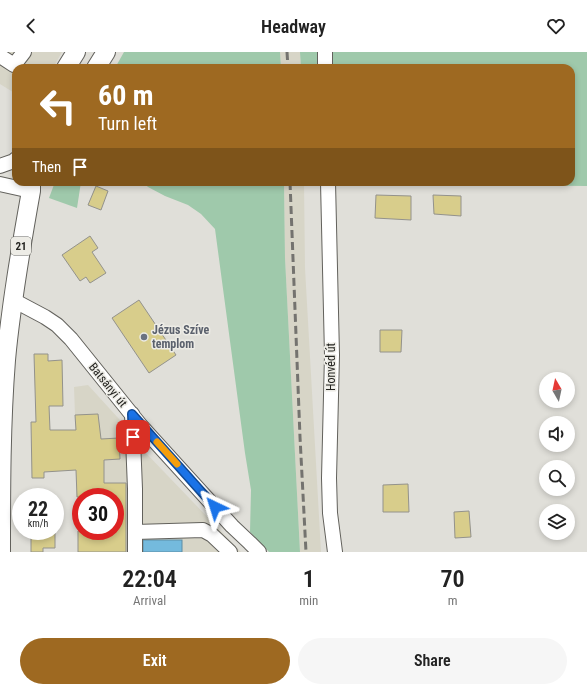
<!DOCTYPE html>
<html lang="en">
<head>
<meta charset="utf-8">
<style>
  :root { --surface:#fff; --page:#f6f6f6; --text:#222; --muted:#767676; --accent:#9e6921 }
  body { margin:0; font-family:"Roboto Condensed",sans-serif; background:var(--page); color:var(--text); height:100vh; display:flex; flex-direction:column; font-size:15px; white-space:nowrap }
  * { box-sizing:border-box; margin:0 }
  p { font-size:13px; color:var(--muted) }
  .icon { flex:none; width:22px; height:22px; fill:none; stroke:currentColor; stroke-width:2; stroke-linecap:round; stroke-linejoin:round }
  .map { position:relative; height:500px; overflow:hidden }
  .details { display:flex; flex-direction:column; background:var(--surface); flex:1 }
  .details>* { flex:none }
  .banner { position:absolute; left:12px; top:12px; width:563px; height:122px; border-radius:12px; box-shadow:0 2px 6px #0003; background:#9e6921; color:#fff; overflow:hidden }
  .needle { width:26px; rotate:351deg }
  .fabs { position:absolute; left:539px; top:320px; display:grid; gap:8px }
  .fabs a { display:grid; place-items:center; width:36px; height:36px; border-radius:50%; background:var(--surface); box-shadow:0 2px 6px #0003; font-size:20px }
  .speed { position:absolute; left:12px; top:436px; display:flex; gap:8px; font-size:20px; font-weight:700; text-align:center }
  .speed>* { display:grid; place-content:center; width:52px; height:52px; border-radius:50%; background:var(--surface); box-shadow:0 2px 6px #0003; line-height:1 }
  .speed small { font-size:10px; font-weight:400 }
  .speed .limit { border:6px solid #d22; background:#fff; color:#111 }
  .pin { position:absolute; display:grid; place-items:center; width:34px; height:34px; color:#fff; margin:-17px; border-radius:8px; box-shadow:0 2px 6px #0006 }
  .me { position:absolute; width:44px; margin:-22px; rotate:319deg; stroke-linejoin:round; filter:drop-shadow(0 0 3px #0008) }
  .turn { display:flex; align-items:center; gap:14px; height:84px; padding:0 20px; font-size:18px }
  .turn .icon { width:52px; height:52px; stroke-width:2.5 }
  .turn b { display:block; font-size:28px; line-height:34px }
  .then { display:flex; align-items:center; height:38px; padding:0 20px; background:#0003; gap:8px; font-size:15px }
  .eta { display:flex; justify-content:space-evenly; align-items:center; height:68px; text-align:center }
  .eta b { font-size:24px; font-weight:600; line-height:28px }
  .primary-button { display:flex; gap:8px; margin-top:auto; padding:8px 20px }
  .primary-button a { flex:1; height:46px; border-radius:24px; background:var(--accent); color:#fff; font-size:16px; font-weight:600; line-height:46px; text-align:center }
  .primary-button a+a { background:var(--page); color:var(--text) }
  header { display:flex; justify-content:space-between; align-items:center; height:52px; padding:0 20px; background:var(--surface); font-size:18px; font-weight:600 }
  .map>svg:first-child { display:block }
  .built { fill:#d7d5c7; fill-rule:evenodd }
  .green { fill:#9fc9ab }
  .water { fill:#74badd; stroke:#5c8da5 }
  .building { fill:#d8cd8b; stroke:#93928c }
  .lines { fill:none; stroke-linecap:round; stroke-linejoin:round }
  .minor-casing { stroke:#62615c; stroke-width:16 }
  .major-casing { stroke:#62615c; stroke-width:20 }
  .minor { stroke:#fff; stroke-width:14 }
  .major { stroke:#fff; stroke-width:18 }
  .rail { stroke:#74736f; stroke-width:3; stroke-dasharray:8 4; stroke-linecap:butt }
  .route-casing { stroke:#114b97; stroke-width:10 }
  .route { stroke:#1a73e8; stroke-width:7 }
  .slow { stroke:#f59e0b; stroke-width:7 }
  .worship-dot { fill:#6b7280; stroke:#edece6; stroke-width:1.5 }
  .labels { text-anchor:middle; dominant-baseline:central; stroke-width:3; stroke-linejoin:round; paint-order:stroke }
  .shield { fill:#edece6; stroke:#60605c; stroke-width:1 }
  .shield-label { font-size:11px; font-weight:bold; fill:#242421 }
  .worship-label { font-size:12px; font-weight:bold; fill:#5b616d; stroke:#edece6; text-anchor:start }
  .street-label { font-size:12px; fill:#242421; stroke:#edece6 }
</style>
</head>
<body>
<header><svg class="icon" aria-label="back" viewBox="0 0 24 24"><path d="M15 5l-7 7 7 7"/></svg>Headway<svg class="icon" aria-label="heart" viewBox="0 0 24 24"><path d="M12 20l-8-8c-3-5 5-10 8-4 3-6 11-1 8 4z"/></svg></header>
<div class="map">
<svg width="587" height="500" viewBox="0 0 587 500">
  <rect width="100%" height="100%" fill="#e0dfd9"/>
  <g class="built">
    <polygon points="0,0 62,0 53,16 16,16 16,42 0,32"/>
    <polygon points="280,0 300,0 301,16 281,16"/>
    <polygon points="284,130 304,130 305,216 321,500 300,500 285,206"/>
    <path d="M88 333 119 367 142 397 241 500H78L75 363 74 335ZM81 445H115V479H81Z"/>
  </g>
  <g class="green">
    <polygon points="124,0 280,0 281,16 115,16"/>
    <polygon points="300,0 587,0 587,134 304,131 304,130 571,130 571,16 301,16"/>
    <polygon points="55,130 81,130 77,156 49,146"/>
    <polygon points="143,130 284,130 285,206 300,500 269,500 250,480 251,438 245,401 215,177 201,162 188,153 165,144 148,135"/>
  </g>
  <rect class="water" x="143" y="488" width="39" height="12"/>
  <g class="building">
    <polygon points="96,134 108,139 101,158 88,153"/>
    <polygon points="376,143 411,144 411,168 375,166"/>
    <polygon points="433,143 461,144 461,164 434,162"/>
    <polygon points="90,184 98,196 92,200 106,221 90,231 86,225 80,229 62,203"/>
    <polygon points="139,248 176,303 149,321 112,266"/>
    <polygon points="380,278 402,278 401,300 380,300"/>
    <polygon points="34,302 48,302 48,309 62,308 63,354 49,354 50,378 76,378 75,363 98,362 101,387 119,386 120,407 104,408 104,431 126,431 126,500 78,500 78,479 115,479 115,445 77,445 76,418 44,420 44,426 32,426 31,370 36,370"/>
    <polygon points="408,432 409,460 383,460 383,433"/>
    <polygon points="469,459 471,485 455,486 454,460"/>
    <polygon points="31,479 55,479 55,496 43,496 43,500 31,500"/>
  </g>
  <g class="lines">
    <defs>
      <g id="minor">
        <polyline points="325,0 325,16"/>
        <polyline points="0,4 14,13 24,0"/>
        <polyline points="0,114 14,109 16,107"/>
        <polyline points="328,130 332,303 329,426 330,461 335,500"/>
        <polyline points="0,132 31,139"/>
        <polyline points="13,248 45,265 57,273 71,287 141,374 232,474 250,491 259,500"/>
        <polyline points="132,362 135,437 135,500"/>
        <polyline points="135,480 203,478 212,483 230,500"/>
      </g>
      <g id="major">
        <polyline points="66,16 76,0"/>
        <polyline points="96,16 106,0"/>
        <path d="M1 500C1 436 1 372 6 308 11 252 21 195 31 139V130"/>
      </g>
    </defs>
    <use href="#minor" class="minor-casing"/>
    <use href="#major" class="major-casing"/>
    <use href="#minor" class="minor"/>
    <use href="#major" class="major"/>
    <g class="rail">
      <polyline points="287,0 288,16"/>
      <polyline points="290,130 300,385 306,500"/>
    </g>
  </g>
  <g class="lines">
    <defs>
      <polyline id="route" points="133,385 132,362 215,455"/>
    </defs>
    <use href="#route" class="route-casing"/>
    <use href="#route" class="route"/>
    <polyline class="slow" points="157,390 177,412"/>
  </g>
  <circle class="worship-dot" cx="144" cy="285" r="4"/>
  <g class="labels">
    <rect class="shield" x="11" y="185" width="20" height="18" rx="3"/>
    <g class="shield-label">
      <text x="21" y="194">21</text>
    </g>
    <g class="worship-label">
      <text x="152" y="278">Jézus Szíve<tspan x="152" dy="14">templom</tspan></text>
    </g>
    <g class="street-label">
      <text transform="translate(331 315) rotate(-90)">Honvéd út</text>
      <text transform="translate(108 333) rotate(51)">Batsányi út</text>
    </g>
  </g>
</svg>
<div class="fabs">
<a><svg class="needle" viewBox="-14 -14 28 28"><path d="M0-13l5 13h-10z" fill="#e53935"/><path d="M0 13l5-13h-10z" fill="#767676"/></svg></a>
<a><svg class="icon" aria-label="sound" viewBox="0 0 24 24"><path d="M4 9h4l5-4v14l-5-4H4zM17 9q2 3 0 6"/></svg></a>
<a><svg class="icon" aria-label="search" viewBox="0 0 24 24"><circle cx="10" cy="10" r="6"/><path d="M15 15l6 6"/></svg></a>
<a><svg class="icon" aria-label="layers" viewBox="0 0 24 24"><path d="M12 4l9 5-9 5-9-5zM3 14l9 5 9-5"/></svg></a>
</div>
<div class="speed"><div>22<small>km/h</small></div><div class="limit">30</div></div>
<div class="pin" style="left:133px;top:385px;background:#d93025"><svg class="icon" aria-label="arrive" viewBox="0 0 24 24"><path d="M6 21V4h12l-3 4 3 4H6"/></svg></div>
<svg class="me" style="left:215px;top:455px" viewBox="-20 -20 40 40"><path d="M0-17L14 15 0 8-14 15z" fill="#1a73e8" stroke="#fff" stroke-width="4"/></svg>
<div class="banner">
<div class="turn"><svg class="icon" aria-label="left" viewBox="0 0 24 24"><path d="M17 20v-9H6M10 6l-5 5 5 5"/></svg><div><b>60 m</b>Turn left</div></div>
<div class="then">Then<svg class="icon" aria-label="arrive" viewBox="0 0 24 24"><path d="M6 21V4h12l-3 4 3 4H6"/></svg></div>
</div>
</div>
<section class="details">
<div class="eta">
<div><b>22:04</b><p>Arrival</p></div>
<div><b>1</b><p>min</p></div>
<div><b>70</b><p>m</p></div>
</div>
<div class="primary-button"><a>Exit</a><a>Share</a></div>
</section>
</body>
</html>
